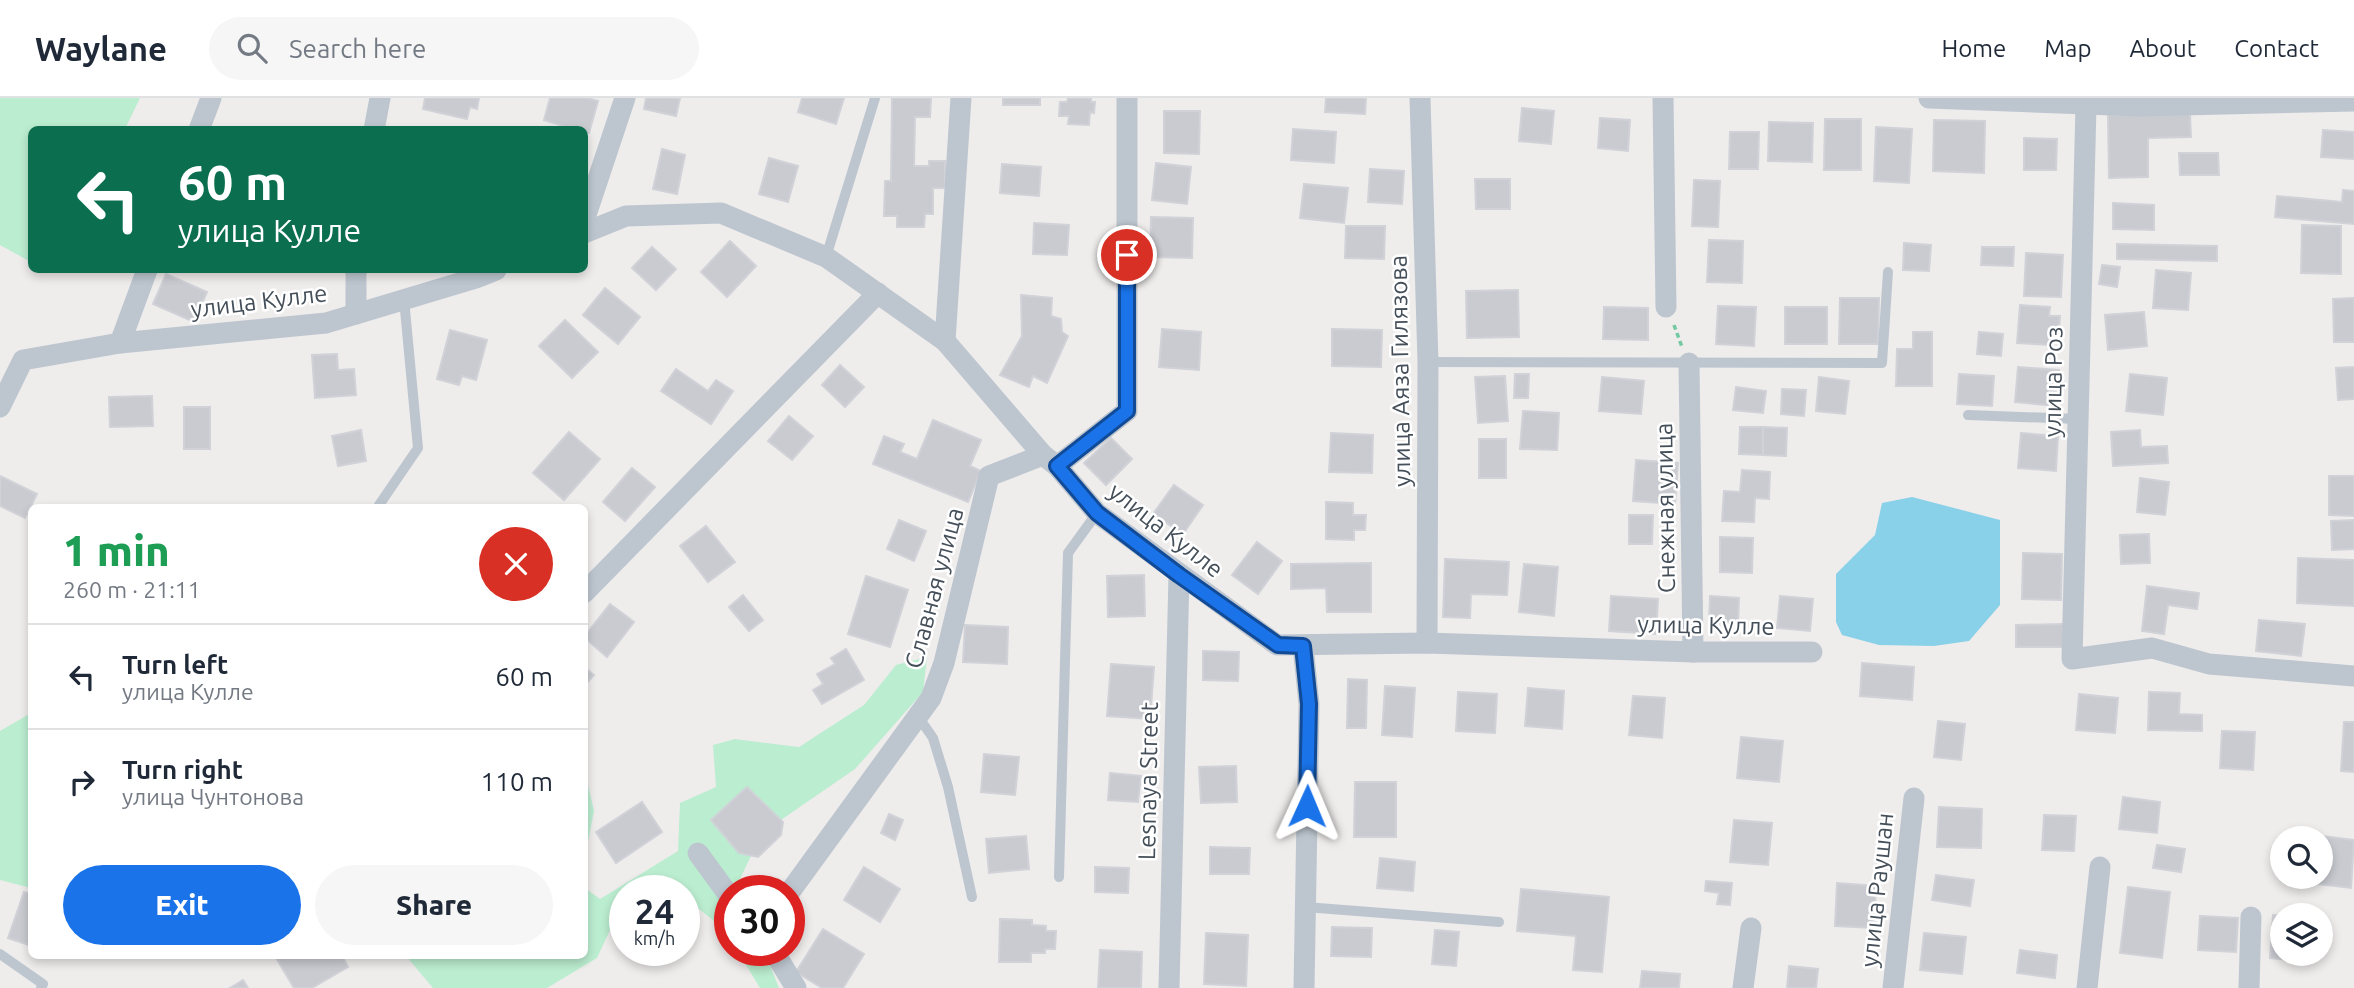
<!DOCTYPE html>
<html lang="en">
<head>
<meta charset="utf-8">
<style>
  :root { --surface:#fff; --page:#f6f6f7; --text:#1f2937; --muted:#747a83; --line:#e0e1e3; --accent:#1a73e8 }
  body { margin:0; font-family:Ubuntu,sans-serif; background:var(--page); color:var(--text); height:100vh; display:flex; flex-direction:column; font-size:26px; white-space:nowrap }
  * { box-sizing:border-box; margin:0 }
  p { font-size:23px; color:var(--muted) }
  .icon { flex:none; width:38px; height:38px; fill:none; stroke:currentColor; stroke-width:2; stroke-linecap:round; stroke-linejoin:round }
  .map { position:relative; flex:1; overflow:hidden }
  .details { position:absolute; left:28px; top:406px; width:560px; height:455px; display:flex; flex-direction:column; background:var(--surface); border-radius:10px; box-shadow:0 4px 10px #0003 }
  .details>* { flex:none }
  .top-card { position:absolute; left:28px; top:28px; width:560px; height:147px; border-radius:10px; box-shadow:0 4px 10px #0003; background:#0b6e4f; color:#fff; overflow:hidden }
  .buttons { position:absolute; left:2270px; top:728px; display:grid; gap:14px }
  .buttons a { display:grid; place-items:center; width:63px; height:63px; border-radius:50%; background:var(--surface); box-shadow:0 4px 10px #0003; font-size:35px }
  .speed { position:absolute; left:609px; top:777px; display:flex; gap:14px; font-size:35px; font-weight:700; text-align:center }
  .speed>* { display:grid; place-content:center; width:91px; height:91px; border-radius:50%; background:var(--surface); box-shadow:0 4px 10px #0003; line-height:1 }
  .speed small { font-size:18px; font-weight:400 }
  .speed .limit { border:10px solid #d22; background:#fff; color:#111 }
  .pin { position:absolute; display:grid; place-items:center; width:60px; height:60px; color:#fff; margin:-30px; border:4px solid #fff; border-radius:50%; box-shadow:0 2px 7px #0007 }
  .me { position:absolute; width:77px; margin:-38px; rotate:1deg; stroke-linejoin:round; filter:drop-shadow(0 0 5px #0008) }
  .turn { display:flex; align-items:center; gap:24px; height:147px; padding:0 35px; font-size:32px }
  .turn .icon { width:91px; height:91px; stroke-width:2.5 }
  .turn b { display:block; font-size:49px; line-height:60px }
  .round { display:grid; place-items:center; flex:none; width:74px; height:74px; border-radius:37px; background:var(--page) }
  .head { display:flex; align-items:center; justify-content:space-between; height:119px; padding:0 35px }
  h1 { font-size:42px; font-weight:800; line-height:52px; color:#1e9e55 }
  .button { display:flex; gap:14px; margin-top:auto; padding:14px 35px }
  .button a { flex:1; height:80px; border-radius:42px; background:var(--accent); color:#fff; font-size:28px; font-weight:800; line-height:80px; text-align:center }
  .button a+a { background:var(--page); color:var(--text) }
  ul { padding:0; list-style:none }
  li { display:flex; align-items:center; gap:21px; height:105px; padding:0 35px; border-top:2px solid var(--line) }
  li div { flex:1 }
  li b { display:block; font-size:26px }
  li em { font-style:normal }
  header { display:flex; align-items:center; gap:42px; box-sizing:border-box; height:98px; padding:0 35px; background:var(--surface); border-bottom:2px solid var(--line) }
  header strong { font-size:33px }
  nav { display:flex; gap:38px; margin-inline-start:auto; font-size:24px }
  .search { width:490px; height:63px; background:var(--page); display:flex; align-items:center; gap:18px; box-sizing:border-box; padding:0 24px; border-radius:38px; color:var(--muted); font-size:26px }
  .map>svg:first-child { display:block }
  .green { fill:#bbedd0 }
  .water { fill:#89d1e9 }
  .building { fill:#c9cbd1; stroke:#d0d2d8; stroke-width:2 }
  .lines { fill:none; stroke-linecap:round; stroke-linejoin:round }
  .path { stroke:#74c9a3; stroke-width:3.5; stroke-dasharray:5 3.5; stroke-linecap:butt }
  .lane { stroke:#bdc6cf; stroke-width:10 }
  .street { stroke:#bdc6cf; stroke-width:21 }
  .route-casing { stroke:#114b97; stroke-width:18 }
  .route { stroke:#1a73e8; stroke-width:12 }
  .labels { text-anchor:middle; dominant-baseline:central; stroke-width:5; stroke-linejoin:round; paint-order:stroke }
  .street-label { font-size:24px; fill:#454f59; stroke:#fff }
</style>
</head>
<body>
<header>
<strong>Waylane</strong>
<div class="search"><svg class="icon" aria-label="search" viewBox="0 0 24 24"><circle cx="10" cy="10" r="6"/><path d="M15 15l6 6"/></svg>Search here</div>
<nav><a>Home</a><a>Map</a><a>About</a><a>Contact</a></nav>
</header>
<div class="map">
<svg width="2354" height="890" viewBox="0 0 2354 890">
  <rect width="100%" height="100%" fill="#efecec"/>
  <g class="green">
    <polygon points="0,0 140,0 125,31 32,32 31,164 0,147"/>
    <polygon points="927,559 923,594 855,671 762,735 740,781 743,793 730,793 730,842 719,827 684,799 684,793 676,793 666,785 650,793 625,793 625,808 616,819 597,860 547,890 433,890 406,858 584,858 585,790 600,801 678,753 680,705 716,689 713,647 735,641 799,649 864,607 896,567"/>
    <polygon points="31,615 31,790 0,782 0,633"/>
    <polygon points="585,674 594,713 585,759"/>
    <polygon points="737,852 764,852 779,890 760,890"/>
  </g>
  <polygon class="water" points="1912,399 2000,422 2000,507 1969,543 1934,548 1879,547 1842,537 1836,524 1836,476 1875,437 1882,405"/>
  <g class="building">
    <polygon points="425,0 479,0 477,11 470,9 467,21 423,11"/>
    <polygon points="550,0 588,0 598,3 589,35 584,34 584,32 576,32 544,22"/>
    <polygon points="646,0 680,0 676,18 644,11"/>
    <polygon points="802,0 844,0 836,26 798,14"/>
    <polygon points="892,0 931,0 930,19 915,19 914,68 929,68 929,63 945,63 945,90 933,90 933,116 925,116 924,129 897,129 897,118 884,118 885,83 891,83"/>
    <rect x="1003" y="0" width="37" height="7"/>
    <polygon points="1068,0 1091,0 1091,4 1095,4 1094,15 1090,14 1089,27 1068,26 1069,18 1059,18 1060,4 1067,4"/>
    <polygon points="1326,0 1366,0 1365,16 1325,14"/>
    <polygon points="1522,10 1554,13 1551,46 1519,43"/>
    <polygon points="1164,13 1200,13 1199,56 1164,55"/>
    <polygon points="2190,16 2191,39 2148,40 2148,79 2109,80 2108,17"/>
    <polygon points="1600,20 1630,22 1628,53 1598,50"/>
    <polygon points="1825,21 1861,21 1861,72 1824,72"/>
    <polygon points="1934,22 1985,23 1984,75 1933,73"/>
    <polygon points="1769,24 1813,25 1812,64 1768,63"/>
    <polygon points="1876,29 1912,31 1909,85 1874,83"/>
    <polygon points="1293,31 1336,34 1334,65 1291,62"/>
    <polygon points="2323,32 2354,34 2354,61 2321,59"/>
    <polygon points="1730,34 1759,34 1758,71 1729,71"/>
    <polygon points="2024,40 2057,41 2056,72 2024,72"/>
    <polygon points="662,51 685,57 677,96 653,91"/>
    <polygon points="2179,55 2218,55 2219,77 2180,77"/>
    <polygon points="769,60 798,68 788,104 759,96"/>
    <polygon points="1156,65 1191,69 1187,106 1152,102"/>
    <polygon points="1002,66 1041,69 1039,98 1000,95"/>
    <polygon points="1370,71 1404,73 1402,106 1368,104"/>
    <polygon points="1475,81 1510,81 1510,111 1476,111"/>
    <polygon points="1694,82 1720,83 1718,129 1692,128"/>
    <polygon points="1304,86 1348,90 1344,125 1300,120"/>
    <polygon points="2343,92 2354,93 2354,126 2275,119 2277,98 2342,104"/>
    <polygon points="2113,105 2154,107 2154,132 2113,131"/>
    <polygon points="1151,119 1193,120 1192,160 1150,159"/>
    <polygon points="1034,125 1069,127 1067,157 1033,156"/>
    <polygon points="2302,127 2341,128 2341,176 2301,175"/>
    <polygon points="1346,128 1385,128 1384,161 1345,160"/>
    <polygon points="1709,142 1743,143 1742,185 1707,184"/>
    <polygon points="730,143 756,168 727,199 701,174"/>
    <polygon points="1904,145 1931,147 1929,173 1903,172"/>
    <polygon points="2117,146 2217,148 2217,163 2117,161"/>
    <polygon points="652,149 676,171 656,192 632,170"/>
    <polygon points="1982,149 2014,149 2013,168 1981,167"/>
    <polygon points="2026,155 2063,157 2061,199 2024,198"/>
    <polygon points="2102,167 2120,169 2117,189 2099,186"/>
    <polygon points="2156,172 2191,175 2188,212 2153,210"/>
    <polygon points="166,176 207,194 194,224 153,206"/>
    <polygon points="605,190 640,219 618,246 583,217"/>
    <polygon points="1518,192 1519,239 1467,240 1466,193"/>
    <polygon points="1021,197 1052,200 1051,218 1061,221 1062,234 1068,238 1047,285 1033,278 1029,289 1000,277 1022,238"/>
    <polygon points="1840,200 1879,200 1878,246 1839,246"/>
    <polygon points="2354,200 2354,244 2334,244 2333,201"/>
    <polygon points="2020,207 2050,209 2049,218 2060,218 2059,233 2051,232 2050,247 2017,245"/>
    <polygon points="1718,208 1756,209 1754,248 1716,246"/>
    <polygon points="1604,209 1648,210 1648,242 1603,241"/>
    <rect x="1785" y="209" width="42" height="37"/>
    <polygon points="2144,214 2147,248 2108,252 2105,217"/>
    <polygon points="565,222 598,254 572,280 539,248"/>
    <polygon points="1162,231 1201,234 1199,272 1159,269"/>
    <polygon points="1332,231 1382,232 1381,269 1332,268"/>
    <polygon points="450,232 487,242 476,282 462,278 459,287 437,281"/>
    <polygon points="1913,234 1932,234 1932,288 1896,288 1897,251 1913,251"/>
    <polygon points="1979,234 2003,236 2001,258 1977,256"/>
    <polygon points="337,256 338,272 354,271 356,297 315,300 312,257"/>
    <polygon points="840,267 864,289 845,309 822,287"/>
    <polygon points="2018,269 2059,272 2056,308 2015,304"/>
    <polygon points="2354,269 2354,301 2338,302 2336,270"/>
    <polygon points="676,271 708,293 716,282 733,293 711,326 661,293"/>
    <polygon points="1515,276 1529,276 1528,300 1514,300"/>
    <polygon points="1959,276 1994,278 1992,308 1957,306"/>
    <polygon points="2130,276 2167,280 2163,317 2126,313"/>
    <polygon points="1505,278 1508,323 1478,325 1475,279"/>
    <polygon points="1602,279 1644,283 1641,316 1599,313"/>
    <polygon points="1819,279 1849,283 1845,316 1816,313"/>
    <polygon points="1736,289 1766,293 1763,315 1733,312"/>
    <polygon points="1782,291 1806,292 1804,318 1781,316"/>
    <polygon points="152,298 153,328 110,329 109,299"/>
    <rect x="184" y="309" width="26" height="42"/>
    <polygon points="1523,313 1559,315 1557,352 1520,351"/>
    <polygon points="789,318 813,338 792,362 768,343"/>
    <polygon points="933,322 981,342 970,368 981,373 968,404 873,366 884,338 904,346 900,354 917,361"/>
    <polygon points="1740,329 1763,329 1763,357 1739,356"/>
    <polygon points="1763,329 1787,330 1786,358 1763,357"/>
    <polygon points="361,332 366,363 338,368 332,338"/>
    <polygon points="2140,332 2141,349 2167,348 2168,365 2113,368 2111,334"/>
    <polygon points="569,334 600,361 564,402 533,375"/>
    <polygon points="1331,335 1373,337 1372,375 1329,374"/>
    <polygon points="2021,335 2058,338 2056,373 2018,370"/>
    <polygon points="1111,340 1132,361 1106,387 1084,365"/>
    <rect x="1479" y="341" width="27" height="39"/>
    <polygon points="1636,362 1678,365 1675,406 1633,403"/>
    <polygon points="632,370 655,389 625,423 603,404"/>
    <polygon points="1742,372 1770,374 1769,401 1755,400 1754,424 1722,423 1724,393 1740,394"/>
    <polygon points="0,378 37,396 25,420 0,408"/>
    <polygon points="2329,378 2354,378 2354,418 2329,417"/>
    <polygon points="2140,380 2169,384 2165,417 2137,414"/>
    <polygon points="1174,387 1203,407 1183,436 1153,416"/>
    <polygon points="1326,404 1353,405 1353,417 1366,417 1365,432 1354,432 1354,442 1326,441"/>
    <polygon points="1629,417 1653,417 1652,446 1629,446"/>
    <polygon points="899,422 926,433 914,463 887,451"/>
    <polygon points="2354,422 2354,451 2332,452 2331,423"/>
    <polygon points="706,428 735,464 708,484 680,448"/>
    <polygon points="2149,436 2150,465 2121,466 2120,437"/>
    <polygon points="1720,439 1753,440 1752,475 1720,474"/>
    <polygon points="1257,444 1282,463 1258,496 1232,477"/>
    <polygon points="2023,455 2062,456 2061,502 2022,501"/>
    <polygon points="2298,460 2354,462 2354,508 2297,505"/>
    <polygon points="1445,461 1509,464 1507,497 1471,496 1470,520 1443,519"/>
    <polygon points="1371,465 1371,514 1327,514 1326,490 1291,491 1291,466"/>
    <polygon points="1524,466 1558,469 1554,518 1519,514"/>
    <polygon points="1144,477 1145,518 1108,519 1107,478"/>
    <polygon points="866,478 908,492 890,549 848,536"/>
    <polygon points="2147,488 2199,495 2197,511 2168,507 2164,536 2142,533"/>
    <polygon points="743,497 763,522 749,533 729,509"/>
    <polygon points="1611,498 1658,501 1656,536 1609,533"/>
    <polygon points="1710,498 1739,500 1738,526 1709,524"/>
    <polygon points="1780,498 1813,501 1810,533 1777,530"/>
    <polygon points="610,506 634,524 607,559 584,539"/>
    <polygon points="2259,522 2305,526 2301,558 2256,553"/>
    <polygon points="2063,526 2063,549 2016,549 2016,527"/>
    <polygon points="965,527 1008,529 1007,566 963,564"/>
    <polygon points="846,551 864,582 822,606 813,592 823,586 817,576 835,566 831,560"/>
    <polygon points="1203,553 1239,554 1238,583 1203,582"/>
    <polygon points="1862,565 1914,569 1912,602 1860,598"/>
    <polygon points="1111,566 1154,569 1150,621 1107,618"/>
    <polygon points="584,569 594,577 584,588"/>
    <polygon points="1348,581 1367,582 1366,630 1347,630"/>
    <polygon points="1385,588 1415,590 1412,639 1382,637"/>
    <polygon points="1528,590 1564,593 1562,631 1525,628"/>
    <polygon points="1458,594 1497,596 1495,635 1456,633"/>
    <polygon points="2149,594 2180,595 2179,616 2202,617 2202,633 2148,632"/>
    <polygon points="2079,596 2118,600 2115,635 2076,632"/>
    <polygon points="1633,598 1665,600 1662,640 1629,637"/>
    <polygon points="1938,623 1965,626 1961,662 1934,659"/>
    <polygon points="2344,624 2354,624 2354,674 2341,673"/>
    <polygon points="2222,633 2255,634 2253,672 2220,670"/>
    <polygon points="1741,639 1783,643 1779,684 1737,680"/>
    <polygon points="984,656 1019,659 1015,697 981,694"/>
    <polygon points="1236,668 1237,704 1201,705 1199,669"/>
    <polygon points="1110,675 1141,678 1138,704 1108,702"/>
    <polygon points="1355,684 1396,684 1396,739 1354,739"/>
    <polygon points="747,689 783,724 781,737 758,759 739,755 711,722"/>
    <polygon points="2123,699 2160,704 2157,735 2119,731"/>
    <polygon points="642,704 662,734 616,765 596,734"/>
    <polygon points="1939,709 1982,711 1981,750 1937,749"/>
    <polygon points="889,716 903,722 895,742 881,735"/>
    <polygon points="2044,717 2076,718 2074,753 2042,752"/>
    <polygon points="1734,722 1772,725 1768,767 1730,764"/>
    <polygon points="2314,737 2354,742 2351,790 2308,785 2309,779 2320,779 2320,740 2313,740"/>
    <polygon points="1026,738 1029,771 989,775 986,741"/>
    <polygon points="2157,747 2185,751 2181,774 2153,770"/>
    <polygon points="1210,749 1250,750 1249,776 1210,776"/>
    <polygon points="1380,760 1415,764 1413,793 1377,790"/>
    <polygon points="864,769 900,791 880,824 844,802"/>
    <polygon points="1095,769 1129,770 1128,795 1095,794"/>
    <polygon points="1936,777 1974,782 1970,808 1932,802"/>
    <polygon points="1706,783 1732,785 1730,807 1717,806 1719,795 1705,793"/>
    <polygon points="1837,785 1876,788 1874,830 1835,828"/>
    <polygon points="2128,789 2170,794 2162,860 2120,855"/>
    <polygon points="1521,791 1609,799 1602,874 1573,872 1576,838 1517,833"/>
    <polygon points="24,794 32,796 32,848 8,840"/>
    <polygon points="2273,817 2282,818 2282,856 2312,856 2311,864 2270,860"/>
    <polygon points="2200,818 2238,820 2236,854 2198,852"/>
    <polygon points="1000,821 1032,822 1032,827 1046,828 1046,833 1056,833 1055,851 1045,851 1045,855 1031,855 1031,864 999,864"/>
    <polygon points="1332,829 1372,830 1371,859 1331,858"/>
    <polygon points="823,831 864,856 843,890 822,890 796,874"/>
    <polygon points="1435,832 1459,834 1456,868 1432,866"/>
    <polygon points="1206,835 1248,837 1246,888 1204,886"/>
    <polygon points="1924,835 1966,839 1962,876 1920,872"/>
    <polygon points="1100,852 1142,854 1141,890 1098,890"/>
    <polygon points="2020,852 2057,857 2055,880 2017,875"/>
    <polygon points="275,858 342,858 348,869 312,890 294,890"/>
    <polygon points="1789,868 1818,871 1816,890 1787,890"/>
    <polygon points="1642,873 1680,876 1679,890 1640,890"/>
    <polygon points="243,882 248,890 230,890"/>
  </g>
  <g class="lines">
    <polyline class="path" points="1674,227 1682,249"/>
    <g class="lane">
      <polyline points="826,159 875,0"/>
      <polyline points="1428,264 1882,265 1888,174"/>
      <polyline points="1968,317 2078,321"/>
      <polyline points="377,410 418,350 404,201"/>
      <polyline points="917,617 933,640 948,689 972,799"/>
      <polyline points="1059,779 1068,455 1097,415"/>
      <polyline points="1305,809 1499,824"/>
      <polyline points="0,856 43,886 41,890"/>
    </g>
    <g class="street">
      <polyline points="1420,0 1428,264 1427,545"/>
      <polyline points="1663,0 1666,209"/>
      <polyline points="1929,0 2139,8 2354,3"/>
      <polyline points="2086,8 2072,561 2152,550 2209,566 2354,578"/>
      <polyline points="199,32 211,0"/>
      <polyline points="374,32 380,0"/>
      <polyline points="584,123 625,0"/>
      <polyline points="584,135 626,118 721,115 826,159 945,243 1043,357 1057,368 1097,415 1277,547 1427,545 1693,554 1812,554"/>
      <polyline points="356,172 356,216"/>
      <polyline points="945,243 961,0"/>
      <polyline points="120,245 147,172"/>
      <polyline points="1689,265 1693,554"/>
      <polyline points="0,309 23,262 120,245 326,225 476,180 496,172"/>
      <polyline points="1057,368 1127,313 1127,0"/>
      <polyline points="584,495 878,195"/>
      <polyline points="1303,548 1309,606 1304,890"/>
      <polyline points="698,755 730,799"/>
      <polyline points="789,795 931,600 944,565 989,378 1043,357"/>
      <polyline points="773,852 796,890"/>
      <polyline points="1169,890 1179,477"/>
      <polyline points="1743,890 1751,830"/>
      <polyline points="1893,890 1914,700"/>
      <polyline points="2087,890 2100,769"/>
      <polyline points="2249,890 2251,819"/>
    </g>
  </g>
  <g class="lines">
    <defs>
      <polyline id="route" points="1127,157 1127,313 1057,368 1097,415 1179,477 1278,547 1303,548 1309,606 1307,708"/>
    </defs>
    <use href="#route" class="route-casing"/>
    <use href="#route" class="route"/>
  </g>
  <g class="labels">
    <g class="street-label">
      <text transform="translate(259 203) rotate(-7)">улица Кулле</text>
      <text transform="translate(1400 273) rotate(-91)">улица Аяза Гилязова</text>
      <text transform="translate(2053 284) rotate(-89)">улица Роз</text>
      <text transform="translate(1665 410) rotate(-91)">Снежная улица</text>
      <text transform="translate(1166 432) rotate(38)">улица Кулле</text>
      <text transform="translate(934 490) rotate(-75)">Славная улица</text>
      <text transform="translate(1706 527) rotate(1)">улица Кулле</text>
      <text transform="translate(1148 683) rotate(-89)">Lesnaya Street</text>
      <text transform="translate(1877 792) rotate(-84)">улица Раушан</text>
    </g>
  </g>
</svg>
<div class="buttons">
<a><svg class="icon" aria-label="search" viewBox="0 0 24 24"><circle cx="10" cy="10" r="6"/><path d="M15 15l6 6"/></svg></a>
<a><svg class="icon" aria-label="layers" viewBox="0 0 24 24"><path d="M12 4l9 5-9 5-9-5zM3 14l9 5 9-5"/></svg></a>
</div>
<div class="speed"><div>24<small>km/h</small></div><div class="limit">30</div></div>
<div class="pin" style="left:1127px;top:157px;background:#d93025"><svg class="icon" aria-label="arrive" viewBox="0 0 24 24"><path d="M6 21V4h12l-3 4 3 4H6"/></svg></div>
<svg class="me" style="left:1307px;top:708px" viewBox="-20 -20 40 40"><path d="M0-17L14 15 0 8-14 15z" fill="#1a73e8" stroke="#fff" stroke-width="4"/></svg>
<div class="top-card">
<div class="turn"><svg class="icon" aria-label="left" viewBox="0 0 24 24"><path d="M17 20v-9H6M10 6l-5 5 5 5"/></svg><div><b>60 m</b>улица Кулле</div></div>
</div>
<section class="details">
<div class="head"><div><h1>1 min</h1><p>260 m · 21:11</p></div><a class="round" style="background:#d93025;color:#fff"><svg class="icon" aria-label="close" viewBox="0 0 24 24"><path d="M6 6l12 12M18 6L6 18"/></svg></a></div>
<ul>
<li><svg class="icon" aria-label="left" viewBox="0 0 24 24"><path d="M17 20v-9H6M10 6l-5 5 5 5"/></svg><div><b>Turn left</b><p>улица Кулле</p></div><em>60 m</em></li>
<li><svg class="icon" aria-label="right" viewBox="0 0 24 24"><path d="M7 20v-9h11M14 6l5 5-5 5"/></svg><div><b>Turn right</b><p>улица Чунтонова</p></div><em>110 m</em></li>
</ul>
<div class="button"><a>Exit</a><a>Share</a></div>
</section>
</div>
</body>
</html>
